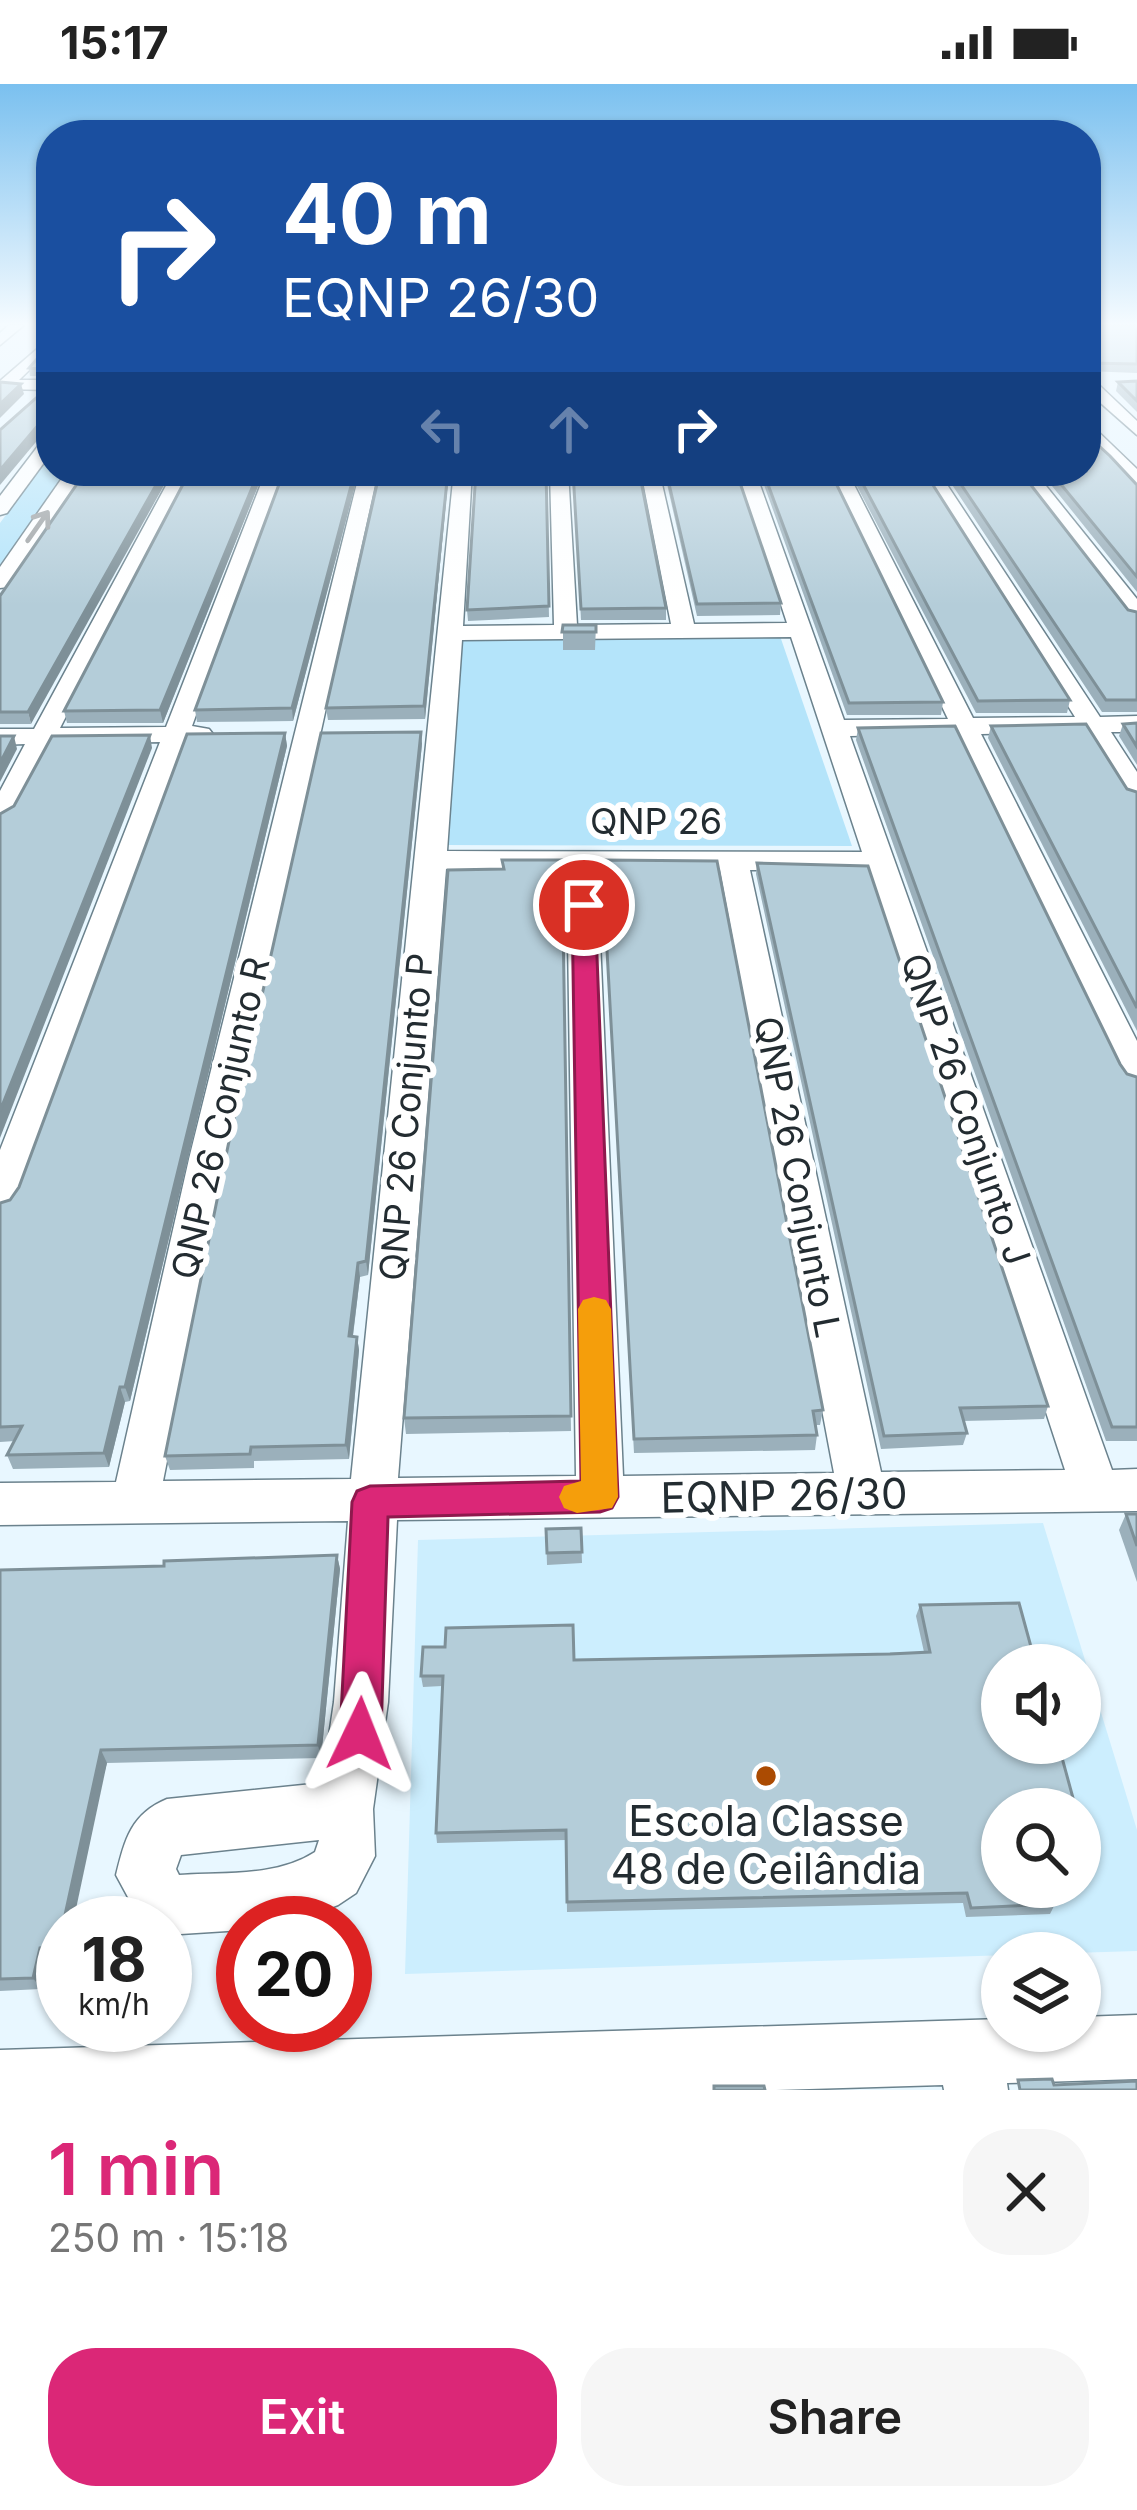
<!DOCTYPE html>
<html lang="en">
<head>
<meta charset="utf-8">
<style>
  :root { --surface:#fff; --page:#f6f6f6; --text:#222; --muted:#767676; --accent:#db2777 }
  body { margin:0; font-family:Inter,sans-serif; background:var(--page); color:var(--text); height:100vh; display:flex; flex-direction:column; font-size:45px; white-space:nowrap }
  * { box-sizing:border-box; margin:0 }
  p { font-size:39px; color:var(--muted) }
  .icon { flex:none; width:66px; height:66px; fill:none; stroke:currentColor; stroke-width:2; stroke-linecap:round; stroke-linejoin:round }
  .map { position:relative; height:2006px; overflow:hidden }
  .details { display:flex; flex-direction:column; background:var(--surface); flex:1 }
  .details>* { flex:none }
  .guide { position:absolute; left:36px; top:36px; width:1065px; height:366px; border-radius:48px; box-shadow:0 3px 9px #0004; background:#1a4fa0; color:#fff; overflow:hidden }
  .controls { position:absolute; left:981px; top:1560px; display:grid; gap:24px }
  .controls a { display:grid; place-items:center; width:120px; height:120px; border-radius:50%; background:var(--surface); box-shadow:0 3px 9px #0004; font-size:60px }
  .speed { position:absolute; left:36px; top:1812px; display:flex; gap:24px; font-size:60px; font-weight:700; text-align:center }
  .speed>* { display:grid; place-content:center; width:156px; height:156px; border-radius:50%; background:var(--surface); box-shadow:0 3px 9px #0004; line-height:1 }
  .speed small { font-size:30px; font-weight:400 }
  .speed .limit { border:18px solid #d22; background:#fff; color:#111 }
  .pin { position:absolute; display:grid; place-items:center; width:102px; height:102px; color:#fff; margin:-51px; border:6px solid #fff; border-radius:50%; box-shadow:0 3px 12px #0007 }
  .me { position:absolute; width:132px; margin:-66px; rotate:2deg; stroke-linejoin:round; filter:drop-shadow(0 0 9px #0008) }
  .turn { display:flex; align-items:center; gap:42px; height:252px; padding:0 48px; font-size:54px }
  .turn .icon { width:156px; height:156px; stroke-width:2.5 }
  .turn b { display:block; font-size:84px; line-height:102px }
  .lanes { display:flex; align-items:center; height:114px; padding:0 48px; background:#0003; justify-content:center; gap:60px; direction:ltr }
  .lanes .off { opacity:.35 }
  .round { display:grid; place-items:center; flex:none; width:126px; height:126px; border-radius:48px; background:var(--page) }
  .overview { display:flex; align-items:center; justify-content:space-between; height:204px; padding:0 48px }
  h1 { font-size:72px; font-weight:600; line-height:90px; color:var(--accent) }
  .button { display:flex; gap:24px; margin-top:auto; padding:24px 48px }
  .button a { flex:1; height:138px; border-radius:48px; background:var(--accent); color:#fff; font-size:48px; font-weight:600; line-height:138px; text-align:center }
  .button a+a { background:var(--page); color:var(--text) }
  .status { display:flex; justify-content:space-between; align-items:center; height:84px; padding:0 60px; background:var(--surface); direction:ltr }
  .status svg { height:33px; fill:currentColor }
  .map>svg:first-child { display:block }
  .built { fill:#cceefe; fill-rule:evenodd }
  .green { fill:#b4e4fa }
  .lines { fill:none; stroke-linecap:round; stroke-linejoin:round }
  .minor-casing { stroke:#6b828d; stroke-width:3 }
  .minor { fill:#fff; fill-rule:evenodd }
  .wall { fill:#9bb0bb }
  .shaded-wall { fill:#7e9098 }
  .building { fill:#b4cdd9; stroke:#7e9098; stroke-width:3 }
  .oneway { stroke:#9ca0a2 }
  .route { fill:#db2777; stroke:#8e194d; stroke-width:3 }
  .slow { fill:#f59e0b }
  .poi-dot { fill:#ab4b02; stroke:#fff; stroke-width:4.5 }
  .labels { text-anchor:middle; dominant-baseline:central; stroke-width:12; stroke-linejoin:round; paint-order:stroke }
  .street-label { font-size:36px; fill:#232c31; stroke:#fff }
  .near-street-label { font-size:42px; fill:#232c31; stroke:#fff }
  .near-poi-label { font-size:42px; fill:#232c31; stroke:#fff }
</style>
</head>
<body>
<div class="status"><b>15:17</b><svg viewBox="0 0 49 12"><path d="M0 12V9h3v3zM5 12V6h3v6zM10 12V3h3v9zM15 12V0h3v12zM26 1h20v11H26zM47 4h2v5h-2z"/></svg></div>
<div class="map">
<svg width="1137" height="2006" viewBox="0 0 1137 2006">
  <rect width="100%" height="100%" fill="#e8f7ff"/>
  <path class="built" d="M1043 1439 1137 1746V1867L405 1890 418 1456ZM1002 1581H1080V1659H1002ZM1002 1725H1080V1803H1002Z"/>
  <g class="green">
    <polygon points="51,370 51,387 67,387 0,483 0,439"/>
    <polygon points="779,549 852,762 445,761 460,555"/>
  </g>
  <g class="lines">
    <defs>
      <g id="minor">
        <polygon points="9,241 24,241 0,261 0,249"/>
        <polygon points="51,253 51,265 19,296 51,296 51,306 0,305 0,297"/>
        <polygon points="1087,301 1099,301 1137,337 1137,351 1087,307"/>
        <polygon points="1086,336 1137,385 1137,402 1086,351"/>
        <polygon points="51,352 51,369 7,429 0,431 0,412 45,353"/>
        <polygon points="67,387 85,387 8,503 0,504 0,483"/>
        <polygon points="174,387 192,387 60,644 166,643 266,387 284,387 192,642 209,645 213,650 209,655 186,658 20,1116 14,1126 0,1130 0,1066 160,658 52,660 14,733 0,741 0,707 25,660 0,661 0,645 34,645"/>
        <path d="M360 387H378L227 1075 163 1397 351 1395 454 387H472L463 542 554 541 550 387H568L577 541 671 540 641 387H659L694 540 787 539 737 387H755L844 636 948 635 829 387H847L973 634 1075 633 920 387H938L1100 633 1137 632V648H1111L1137 688V717L1127 715 1085 648 981 650 1137 957V1004L1124 1000 1119 992 955 650 850 652 1112 1386 1137 1385V1427L397 1436 388 1618 373 1725 375 1772 356 1809 338 1821 291 1839H243V1846L165 1851V1839H142L116 1791C125 1755 131 1730 167 1715L322 1699 334 1618 348 1437 0 1441V1399L116 1398 189 1075ZM791 553 862 768 447 767 462 556ZM446 785H567L576 1392 398 1394ZM597 785 720 786 834 1389 623 1392ZM750 786H868L1065 1386 881 1388ZM319 1756 315 1768C277 1793 223 1788 179 1791L176 1785 181 1771Z"/>
        <polygon points="1015,387 1034,387 1137,515 1137,537 1129,535"/>
        <polygon points="1137,1931 1137,1995 1007,1999 1008,2006 944,2006 943,2001 776,2006 0,2006 0,1966 1002,1935 1002,1947 1080,1947 1080,1933"/>
      </g>
    </defs>
    <use href="#minor" class="minor-casing"/>
    <use href="#minor" class="minor"/>
  </g>
  <g class="wall">
    <polygon points="1086,241 1137,241 1137,289 1086,287"/>
    <polygon points="51,259 51,292 30,292 29,284"/>
    <polygon points="1137,297 1137,328 1116,307 1118,298"/>
    <polygon points="190,387 264,387 163,639 67,639 64,627"/>
    <polygon points="284,387 359,387 293,637 197,638 195,626"/>
    <polygon points="380,387 449,387 425,635 328,636 326,624"/>
    <polygon points="546,387 549,533 468,537 467,526"/>
    <polygon points="573,387 666,524 666,536 581,536"/>
    <polygon points="664,387 736,387 781,519 780,531 697,532"/>
    <polygon points="759,387 830,387 943,618 941,631 847,631"/>
    <polygon points="849,387 924,387 1070,616 1067,629 976,629"/>
    <polygon points="943,387 1020,387 1128,526 1137,528 1137,628 1102,628"/>
    <polygon points="1040,387 1086,387 1137,401 1137,508"/>
    <polygon points="0,512 31,640 0,640"/>
    <polygon points="563,541 596,541 595,566 563,566"/>
    <polygon points="1137,639 1137,681 1119,652 1123,640"/>
    <polygon points="991,642 1137,708 1137,947 988,654"/>
    <polygon points="858,644 1127,990 1137,993 1137,1357 1106,1357 856,656"/>
    <polygon points="285,649 287,662 130,1317 125,1318 109,1383 13,1385 7,1371 15,1357 0,1358 0,1119 10,1116 19,1103"/>
    <polygon points="422,660 368,1191 360,1193 353,1252 357,1253 359,1266 349,1375 254,1377 254,1384 170,1386 165,1372"/>
    <polygon points="502,776 562,776 571,1347 406,1350 404,1334 502,785"/>
    <polygon points="602,776 823,1326 820,1341 815,1341 817,1351 815,1366 634,1369"/>
    <polygon points="757,779 1048,1322 1044,1335 963,1337 967,1349 963,1361 881,1365 756,790"/>
    <polygon points="1126,1430 1137,1430 1137,1498 1119,1446"/>
    <polygon points="581,1444 582,1479 547,1481 546,1445"/>
    <polygon points="337,1471 340,1485 321,1674 107,1679 63,1839 63,1875 48,1875 41,1905 0,1907 0,1486 164,1482"/>
    <polygon points="920,1521 1002,1725 1055,1820 1050,1830 966,1833 963,1819 567,1828 566,1756 437,1759 436,1749 442,1602 423,1603 421,1592 574,1576 924,1568 916,1532"/>
  </g>
  <g class="shaded-wall">
    <polygon points="21,300 24,310 0,334 0,320"/>
    <polygon points="51,326 51,340 0,401 0,386"/>
    <polygon points="164,387 172,387 31,640 28,628"/>
    <polygon points="259,387 264,387 163,639 160,626"/>
    <polygon points="355,387 359,387 293,637 292,624"/>
    <polygon points="448,387 449,387 425,635 424,622"/>
    <polygon points="421,648 422,660 368,1191 366,1177"/>
    <polygon points="285,649 287,662 130,1317 125,1303"/>
    <polygon points="150,651 152,664 0,1054 0,1027"/>
    <polygon points="14,652 17,665 0,698 0,679"/>
    <polygon points="358,1179 360,1193 351,1266 349,1252"/>
    <polygon points="357,1253 359,1266 349,1375 346,1361"/>
    <polygon points="120,1303 125,1318 109,1383 104,1369"/>
    <polygon points="337,1471 340,1485 321,1674 318,1661"/>
    <polygon points="101,1666 107,1679 73,1839 63,1839"/>
    <polygon points="63,1841 63,1871 58,1863"/>
    <polygon points="40,1864 48,1875 41,1905 33,1894"/>
  </g>
  <g class="building">
    <polygon points="1086,241 1137,241 1137,280 1088,279 1086,281"/>
    <polygon points="51,259 51,286 29,284"/>
    <polygon points="1137,297 1137,317 1118,298"/>
    <polygon points="0,298 21,300 0,320"/>
    <polygon points="51,307 51,326 0,386 0,346 43,308"/>
    <polygon points="1086,350 1110,372 1137,401 1137,493 1050,387 1086,387"/>
    <polygon points="86,387 164,387 28,628 0,628 0,512"/>
    <polygon points="190,387 259,387 160,626 64,627"/>
    <polygon points="284,387 355,387 292,624 195,626"/>
    <polygon points="380,387 448,387 424,622 326,624"/>
    <polygon points="476,387 546,387 549,522 467,526"/>
    <polygon points="573,387 639,387 666,524 581,525"/>
    <polygon points="666,387 736,387 781,519 697,520"/>
    <polygon points="763,387 830,387 943,618 849,619"/>
    <polygon points="856,387 924,387 1070,616 978,617"/>
    <polygon points="952,387 1020,387 1128,526 1137,528 1137,616 1106,616"/>
    <polygon points="563,541 596,541 596,548 562,548"/>
    <polygon points="1137,639 1137,663 1123,640"/>
    <polygon points="1086,640 1127,705 1137,708 1137,924 991,642"/>
    <polygon points="955,642 1120,980 1127,990 1137,993 1137,1343 1112,1343 858,644"/>
    <polygon points="421,648 366,1177 358,1179 349,1252 357,1253 346,1361 251,1363 250,1370 165,1372 228,1062 321,649"/>
    <polygon points="285,649 125,1303 120,1303 104,1369 7,1371 22,1342 0,1343 0,1119 10,1116 19,1103 187,650"/>
    <polygon points="150,651 0,1027 0,730 14,722 52,652"/>
    <polygon points="0,652 14,652 0,679"/>
    <polygon points="502,776 562,776 571,1332 404,1334 448,786 504,785"/>
    <polygon points="602,776 717,777 823,1326 813,1327 817,1351 634,1355"/>
    <polygon points="757,779 868,782 1048,1322 960,1324 967,1349 884,1352"/>
    <polygon points="1126,1430 1137,1430 1137,1462"/>
    <polygon points="581,1444 582,1468 547,1469 546,1445"/>
    <polygon points="337,1471 318,1661 101,1666 58,1863 40,1864 33,1894 0,1895 0,1486 164,1482 164,1477"/>
    <polygon points="1019,1519 1036,1581 1002,1581 1002,1659 1058,1659 1076,1725 1002,1725 1002,1803 1051,1803 1055,1820 971,1824 967,1809 567,1818 566,1746 436,1749 443,1592 421,1592 423,1563 445,1563 446,1544 573,1541 574,1576 890,1570 930,1568 920,1521"/>
    <polygon points="1052,1995 1054,2001 1137,1997 1137,2006 1020,2006 1018,1996"/>
    <polygon points="714,2002 764,2002 765,2006 714,2006"/>
  </g>
  <defs><path id="oneway-shaft" d="M-6 0H5M1.5-3L5.5 0L1.5 3" fill="none" stroke-width="1.6" stroke-linecap="round" stroke-linejoin="round" transform="scale(3)"/></defs>
  <use class="oneway" href="#oneway-shaft" transform="translate(38 442) rotate(-55)"/>
  <linearGradient id="sky" x2="0" y2="1"><stop stop-color="#7ac0ef"/><stop offset="0.46" stop-color="#f5fbff"/><stop offset="1" stop-color="#f5fbff" stop-opacity="0"/></linearGradient>
  <rect width="1137" height="522" fill="url(#sky)"/>
  <polygon class="route" points="584,814 595,821 618,1413 612,1424 600,1428 388,1433 381,1650 375,1665 360,1671 346,1665 340,1650 352,1418 357,1407 370,1402 581,1397 572,821"/>
  <polygon class="slow" points="594,1213 606,1216 611,1225 618,1413 612,1424 577,1429 564,1424 559,1413 564,1402 581,1397 578,1225 583,1216"/>
  <circle class="poi-dot" cx="766" cy="1692" r="12"/>
  <g class="labels">
    <g class="street-label">
      <text x="656" y="737">QNP 26</text>
      <text transform="translate(966 1025) rotate(71)">QNP 26 Conjunto J</text>
      <text transform="translate(406 1033) rotate(-85)">QNP 26 Conjunto P</text>
      <text transform="translate(220 1034) rotate(-77)">QNP 26 Conjunto R</text>
      <text transform="translate(798 1093) rotate(79)">QNP 26 Conjunto L</text>
    </g>
    <g class="near-street-label">
      <text transform="translate(784 1411) rotate(-1)">EQNP 26/30</text>
    </g>
    <g class="near-poi-label">
      <text x="766" y="1736">Escola Classe<tspan x="766" dy="48">48 de Ceilândia</tspan></text>
    </g>
  </g>
</svg>
<div class="controls">
<a><svg class="icon" aria-label="sound" viewBox="0 0 24 24"><path d="M4 9h4l5-4v14l-5-4H4zM17 9q2 3 0 6"/></svg></a>
<a><svg class="icon" aria-label="search" viewBox="0 0 24 24"><circle cx="10" cy="10" r="6"/><path d="M15 15l6 6"/></svg></a>
<a><svg class="icon" aria-label="layers" viewBox="0 0 24 24"><path d="M12 4l9 5-9 5-9-5zM3 14l9 5 9-5"/></svg></a>
</div>
<div class="speed"><div>18<small>km/h</small></div><div class="limit">20</div></div>
<div class="pin" style="left:584px;top:821px;background:#d93025"><svg class="icon" aria-label="arrive" viewBox="0 0 24 24"><path d="M6 21V4h12l-3 4 3 4H6"/></svg></div>
<svg class="me" style="left:360px;top:1650px" viewBox="-20 -20 40 40"><path d="M0-17L14 15 0 8-14 15z" fill="#db2777" stroke="#fff" stroke-width="4"/></svg>
<div class="guide">
<div class="turn"><svg class="icon" aria-label="right" viewBox="0 0 24 24"><path d="M7 20v-9h11M14 6l5 5-5 5"/></svg><div><b>40 m</b>EQNP 26/30</div></div>
<div class="lanes"><svg class="icon off" aria-label="left" viewBox="0 0 24 24"><path d="M17 20v-9H6M10 6l-5 5 5 5"/></svg><svg class="icon off" aria-label="ahead" viewBox="0 0 24 24"><path d="M12 20V5M6 11l6-6 6 6"/></svg><svg class="icon" aria-label="right" viewBox="0 0 24 24"><path d="M7 20v-9h11M14 6l5 5-5 5"/></svg></div>
</div>
</div>
<section class="details">
<div class="overview"><div><h1>1 min</h1><p>250 m · 15:18</p></div><a class="round"><svg class="icon" aria-label="close" viewBox="0 0 24 24"><path d="M6 6l12 12M18 6L6 18"/></svg></a></div>
<div class="button"><a>Exit</a><a>Share</a></div>
</section>
</body>
</html>
